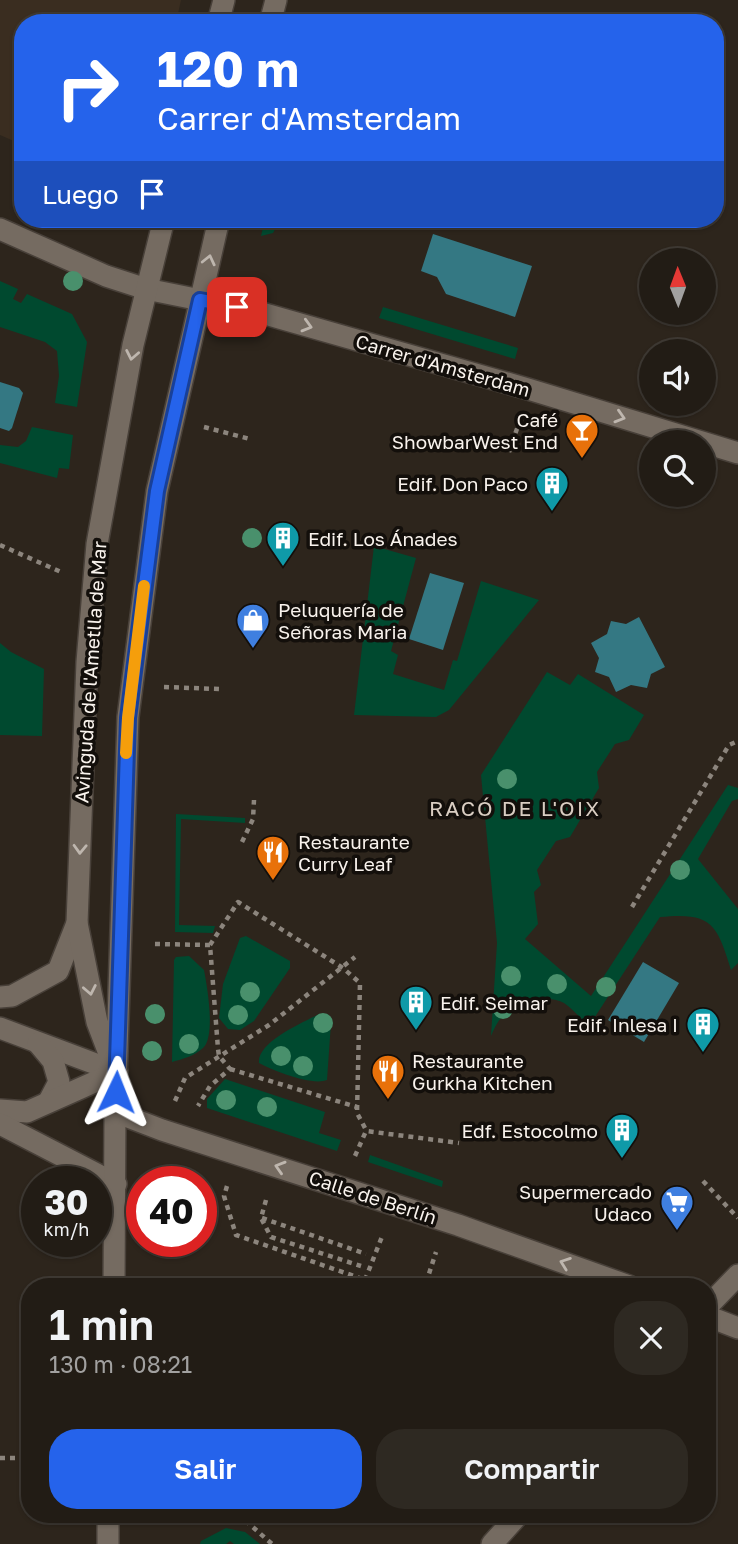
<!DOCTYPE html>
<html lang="es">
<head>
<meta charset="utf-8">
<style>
  :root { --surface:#221c15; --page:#2e2922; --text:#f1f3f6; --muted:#a2a1a0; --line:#3f3a34; --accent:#2563eb }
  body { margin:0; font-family:"Golos Text",sans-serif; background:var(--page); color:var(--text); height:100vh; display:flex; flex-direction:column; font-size:26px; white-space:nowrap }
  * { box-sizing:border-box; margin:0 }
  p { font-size:23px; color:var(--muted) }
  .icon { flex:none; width:38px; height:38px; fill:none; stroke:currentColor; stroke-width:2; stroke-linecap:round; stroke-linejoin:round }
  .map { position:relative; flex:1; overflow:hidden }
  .panel { position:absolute; left:21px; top:1278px; width:695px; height:245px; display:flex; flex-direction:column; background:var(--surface); border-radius:28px; box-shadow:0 2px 5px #0004,0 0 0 2px var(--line) }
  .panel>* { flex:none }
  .banner { position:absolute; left:14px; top:14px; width:710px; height:214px; border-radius:28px; box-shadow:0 2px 5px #0004,0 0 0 2px var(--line); background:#2563eb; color:#fff; overflow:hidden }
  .needle { width:46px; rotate:359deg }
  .controls { position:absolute; left:639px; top:248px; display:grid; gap:14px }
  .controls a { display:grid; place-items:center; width:77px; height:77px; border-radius:50%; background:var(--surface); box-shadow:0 2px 5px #0004,0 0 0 2px var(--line); font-size:35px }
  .speed { position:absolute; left:21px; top:1166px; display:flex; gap:14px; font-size:35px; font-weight:700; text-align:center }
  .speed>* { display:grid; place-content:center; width:91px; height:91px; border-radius:50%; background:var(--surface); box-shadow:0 2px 5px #0004,0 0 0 2px var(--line); line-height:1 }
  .speed small { font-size:18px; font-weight:400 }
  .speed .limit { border:10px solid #d22; background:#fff; color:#111 }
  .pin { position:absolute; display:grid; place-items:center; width:60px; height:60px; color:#fff; margin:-30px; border-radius:14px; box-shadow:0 4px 10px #0006 }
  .me { position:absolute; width:77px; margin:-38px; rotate:2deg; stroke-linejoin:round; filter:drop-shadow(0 0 5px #0008) }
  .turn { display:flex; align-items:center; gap:24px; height:147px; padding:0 28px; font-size:32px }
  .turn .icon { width:91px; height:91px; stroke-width:2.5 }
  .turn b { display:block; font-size:49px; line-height:60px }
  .then { display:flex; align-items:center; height:66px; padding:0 28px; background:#0003; gap:14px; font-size:26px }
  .round { display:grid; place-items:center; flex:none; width:74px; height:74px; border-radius:28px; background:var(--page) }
  .overview { display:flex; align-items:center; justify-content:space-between; height:119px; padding:0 28px }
  h1 { font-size:42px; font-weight:600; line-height:52px }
  .primary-button { display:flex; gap:14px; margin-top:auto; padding:14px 28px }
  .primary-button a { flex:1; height:80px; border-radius:28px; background:var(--accent); color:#fff; font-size:28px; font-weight:600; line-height:80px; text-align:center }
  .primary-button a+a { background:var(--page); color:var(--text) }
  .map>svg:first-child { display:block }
  .built { fill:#3a2d20 }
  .green { fill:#00492f }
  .water { fill:#347883 }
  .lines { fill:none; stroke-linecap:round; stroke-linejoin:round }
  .street-casing { stroke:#484039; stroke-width:24 }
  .secondary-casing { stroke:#484039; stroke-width:24 }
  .path { stroke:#8c857d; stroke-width:4.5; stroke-dasharray:5 5; stroke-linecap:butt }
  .street { stroke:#756b61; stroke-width:21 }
  .secondary { stroke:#756b61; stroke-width:21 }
  .tree { fill:#49906c }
  .oneway { stroke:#beb6ae }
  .route-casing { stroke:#184099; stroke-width:18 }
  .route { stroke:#2563eb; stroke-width:12 }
  .slow { stroke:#f59e0b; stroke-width:12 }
  .labels { text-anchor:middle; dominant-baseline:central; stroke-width:7; stroke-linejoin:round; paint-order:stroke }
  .street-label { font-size:19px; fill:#f9f3ed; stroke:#130f0b }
  .poi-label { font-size:19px; fill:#f9f3ed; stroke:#130f0b; text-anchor:end }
  .neighbourhood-label { font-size:21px; letter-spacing:2px; fill:#d9cdc2; stroke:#130f0b }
</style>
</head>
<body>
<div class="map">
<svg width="738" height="1544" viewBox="0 0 738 1544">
  <rect width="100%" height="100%" fill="#2d251c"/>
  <polygon class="built" points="0,0 181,0 176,23 23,23 23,145 0,135"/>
  <g class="green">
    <polygon points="265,219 278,219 278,224 273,233 261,236"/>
    <polygon points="0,281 18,289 13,299 21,303 27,294 72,314 87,342 77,407 55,403 59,376 57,351 45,342 0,327"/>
    <polygon points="383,307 518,348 515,359 379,318"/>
    <polygon points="32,427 73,435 69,469 59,468 57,478 0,463 0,445 18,447 26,441"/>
    <polygon points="374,546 416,558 391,651 398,655 393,674 444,690 453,660 457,661 481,581 539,600 449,710 436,717 354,715"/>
    <polygon points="0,643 11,652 44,669 42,736 0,735"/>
    <path d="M547 672 570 685 578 674 644 715 629 740 615 744 597 772 599 788 570 837 556 841 537 870 541 885 534 892 538 924 525 939 591 996 728 785 738 788V799L732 801 698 859 738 909V963L731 970C717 923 711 912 660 917L589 1026C581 1019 573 1009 564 1003 547 993 515 1003 502 1017 497 1022 494 1029 491 1036L497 943 481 775Z"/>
    <polygon points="176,814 245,818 245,823 181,819 179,925 215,926 213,933 175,932"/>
    <polygon points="246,936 290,961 290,968 254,1021 240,1030 228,1029 219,1018 223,984 240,938"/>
    <path d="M189 956 204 970C207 986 216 1036 203 1048 194 1056 183 1059 172 1062L174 960 176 957Z"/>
    <path d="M319 1014H328L331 1023 327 1080C312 1086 274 1071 259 1063 257 1042 302 1023 319 1014Z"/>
    <polygon points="225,1079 325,1112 319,1133 341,1140 337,1151 207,1108 207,1099"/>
    <polygon points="370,1155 443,1181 442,1187 368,1162"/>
    <polygon points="226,1528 245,1532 260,1544 234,1544 230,1541 226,1544 200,1544 201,1541"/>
  </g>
  <g class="water">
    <polygon points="433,234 532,266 515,317 446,294 437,277 421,271"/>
    <polygon points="0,382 19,388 23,393 12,428 9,431 0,428"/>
    <polygon points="430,573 464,583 443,650 409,639"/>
    <polygon points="639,617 665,667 651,674 647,688 631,685 616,692 609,677 595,672 599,658 591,643 607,634 611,621 626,624"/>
    <polygon points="643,962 679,983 644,1042 608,1020"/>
  </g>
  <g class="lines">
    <defs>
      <g id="street">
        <polyline points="0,229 106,276 146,289 255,311 528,389 738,453"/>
        <polyline points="115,1112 162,1130 458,1225 629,1286"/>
        <polyline points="707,1307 738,1275"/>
        <polyline points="707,1316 738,1328"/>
        <polyline points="492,1544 519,1514"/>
      </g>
      <g id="secondary">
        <polyline points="218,23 224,0"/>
        <polyline points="270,23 276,0"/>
        <polyline points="0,997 12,996 58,971 77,923"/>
        <polyline points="0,1028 117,1072"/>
        <polyline points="38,1043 53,1061 59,1082 49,1101"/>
        <polyline points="113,1064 97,1022 77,923 87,662 97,544 133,345 164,219"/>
        <polyline points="0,1110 27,1112 117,1072"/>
        <polyline points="0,1124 116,1184"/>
        <polyline points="114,1286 115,1112 128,717 157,491 219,219"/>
        <polyline points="108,1544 108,1514"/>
      </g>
    </defs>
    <use href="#street" class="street-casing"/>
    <use href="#secondary" class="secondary-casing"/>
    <g class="path">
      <polyline points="204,427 250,439"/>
      <polyline points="509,452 520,420"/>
      <polyline points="0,545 61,572"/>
      <polyline points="164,687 219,689"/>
      <polyline points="242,842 253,819 254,800"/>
      <polyline points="632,907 729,745 738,741"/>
      <polyline points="155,944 210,945 218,1049 219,1056 230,1069 210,1086 198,1106"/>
      <polyline points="210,945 238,902 343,968 360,983 357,1113 365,1128"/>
      <polyline points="230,1069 357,1107"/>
      <polyline points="175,1101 185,1078 269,1025 355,957"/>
      <polyline points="355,1156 366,1131 459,1143"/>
      <polyline points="703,1181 738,1218"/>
      <polyline points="227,1186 224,1196 236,1235 377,1284 401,1281 444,1286"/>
      <polyline points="266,1200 261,1218 271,1237 361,1266"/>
      <polyline points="262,1218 366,1254"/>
      <polyline points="365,1280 383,1234"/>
      <polyline points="426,1283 436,1252"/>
      <polyline points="0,1458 30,1458"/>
      <polyline points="238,1514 272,1544"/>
    </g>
    <use href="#street" class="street"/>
    <use href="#secondary" class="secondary"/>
  </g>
  <g class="tree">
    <circle cx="73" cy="281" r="10"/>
    <circle cx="252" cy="538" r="10"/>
    <circle cx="507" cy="779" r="10"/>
    <circle cx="680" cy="870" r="10"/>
    <circle cx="511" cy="976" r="10"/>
    <circle cx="557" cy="984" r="10"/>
    <circle cx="606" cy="987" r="10"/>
    <circle cx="250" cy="992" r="10"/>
    <circle cx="503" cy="1009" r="10"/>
    <circle cx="155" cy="1014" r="10"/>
    <circle cx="238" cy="1015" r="10"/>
    <circle cx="323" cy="1023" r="10"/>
    <circle cx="189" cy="1044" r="10"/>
    <circle cx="152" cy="1051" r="10"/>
    <circle cx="281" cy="1056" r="10"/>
    <circle cx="303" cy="1066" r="10"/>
    <circle cx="226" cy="1100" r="10"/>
    <circle cx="267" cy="1107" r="10"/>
  </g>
  <defs><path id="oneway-chevron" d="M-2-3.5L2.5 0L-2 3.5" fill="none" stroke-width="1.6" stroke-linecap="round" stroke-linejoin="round" transform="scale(1.75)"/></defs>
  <g class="oneway">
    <use href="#oneway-chevron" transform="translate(209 260) rotate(-77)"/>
    <use href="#oneway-chevron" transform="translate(307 326) rotate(16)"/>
    <use href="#oneway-chevron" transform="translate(132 355) rotate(101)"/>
    <use href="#oneway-chevron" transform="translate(620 417) rotate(17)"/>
    <use href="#oneway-chevron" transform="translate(80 849) rotate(92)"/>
    <use href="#oneway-chevron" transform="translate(90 990) rotate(79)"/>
    <use href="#oneway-chevron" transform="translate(280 1167) rotate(-163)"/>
    <use href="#oneway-chevron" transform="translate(565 1263) rotate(-160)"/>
  </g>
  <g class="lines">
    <defs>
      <polyline id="route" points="116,1092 128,718 157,491 200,300 237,307"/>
    </defs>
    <use href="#route" class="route-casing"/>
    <use href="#route" class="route"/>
    <polyline class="slow" points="126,753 128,718 144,586"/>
  </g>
  <defs>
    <symbol id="bar-pin" viewBox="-11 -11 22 30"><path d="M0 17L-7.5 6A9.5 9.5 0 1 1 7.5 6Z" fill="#e8710a" stroke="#130f0b"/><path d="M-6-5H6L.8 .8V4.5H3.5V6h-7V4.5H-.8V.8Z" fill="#fff"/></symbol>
    <symbol id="building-pin" viewBox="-11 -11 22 30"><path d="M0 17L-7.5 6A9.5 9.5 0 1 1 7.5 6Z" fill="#0f9aa8" stroke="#130f0b"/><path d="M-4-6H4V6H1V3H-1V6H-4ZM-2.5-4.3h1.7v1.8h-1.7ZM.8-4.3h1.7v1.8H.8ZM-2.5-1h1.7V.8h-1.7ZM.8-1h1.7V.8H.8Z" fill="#fff"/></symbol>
    <symbol id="shop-pin" viewBox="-11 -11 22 30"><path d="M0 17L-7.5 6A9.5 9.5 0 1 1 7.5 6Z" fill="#3f7fe0" stroke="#130f0b"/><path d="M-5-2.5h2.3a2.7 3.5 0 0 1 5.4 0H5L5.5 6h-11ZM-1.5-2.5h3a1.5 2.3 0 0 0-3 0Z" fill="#fff"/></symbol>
    <symbol id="restaurant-pin" viewBox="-11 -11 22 30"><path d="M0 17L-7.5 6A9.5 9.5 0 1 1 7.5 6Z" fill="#e8710a" stroke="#130f0b"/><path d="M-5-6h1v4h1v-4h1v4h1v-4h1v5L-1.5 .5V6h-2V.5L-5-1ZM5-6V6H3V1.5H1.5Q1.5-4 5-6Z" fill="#fff"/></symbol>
    <symbol id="supermarket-pin" viewBox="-11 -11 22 30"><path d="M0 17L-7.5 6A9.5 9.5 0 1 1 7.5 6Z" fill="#3f7fe0" stroke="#130f0b"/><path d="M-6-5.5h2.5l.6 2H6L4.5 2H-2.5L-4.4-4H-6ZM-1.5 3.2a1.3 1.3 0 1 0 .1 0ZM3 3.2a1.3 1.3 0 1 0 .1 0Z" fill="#fff"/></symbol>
  </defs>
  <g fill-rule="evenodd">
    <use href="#bar-pin" x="563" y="411" width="38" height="52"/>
    <use href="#building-pin" x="533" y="464" width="38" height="52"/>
    <use href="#building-pin" x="264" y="519" width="38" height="52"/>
    <use href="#shop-pin" x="234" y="601" width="38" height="52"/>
    <use href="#restaurant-pin" x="254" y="833" width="38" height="52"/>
    <use href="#building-pin" x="397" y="983" width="38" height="52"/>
    <use href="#building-pin" x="684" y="1005" width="38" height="52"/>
    <use href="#restaurant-pin" x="369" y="1052" width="38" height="52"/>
    <use href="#building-pin" x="603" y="1111" width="38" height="52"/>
    <use href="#supermarket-pin" x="658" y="1183" width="38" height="52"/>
  </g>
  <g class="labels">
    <g class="street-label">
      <text transform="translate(443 365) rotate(16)">Carrer d'Amsterdam</text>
      <text transform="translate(90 672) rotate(-86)">Avinguda de l'Ametlla de Mar</text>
      <text transform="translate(373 1197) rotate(18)">Calle de Berlín</text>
    </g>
    <g class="poi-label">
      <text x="558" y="419">Café<tspan x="558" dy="22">ShowbarWest End</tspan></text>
      <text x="528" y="483">Edif. Don Paco</text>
      <text x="308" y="538" text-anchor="start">Edif. Los Ánades</text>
      <text x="278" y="609" text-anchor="start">Peluquería de<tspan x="278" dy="22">Señoras Maria</tspan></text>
      <text x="298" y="841" text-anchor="start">Restaurante<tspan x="298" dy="22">Curry Leaf</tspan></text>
      <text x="440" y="1002" text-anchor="start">Edif. Seimar</text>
      <text x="678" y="1024">Edif. Inlesa I</text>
      <text x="412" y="1060" text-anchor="start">Restaurante<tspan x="412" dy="22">Gurkha Kitchen</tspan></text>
      <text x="598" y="1130">Edf. Estocolmo</text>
      <text x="652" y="1191">Supermercado<tspan x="652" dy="22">Udaco</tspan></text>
    </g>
    <g class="neighbourhood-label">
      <text x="515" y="808">RACÓ DE L'OIX</text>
    </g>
  </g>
</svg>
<div class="controls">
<a><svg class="needle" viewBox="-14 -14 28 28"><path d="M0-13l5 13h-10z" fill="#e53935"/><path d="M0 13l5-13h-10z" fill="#a2a1a0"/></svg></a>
<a><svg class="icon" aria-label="sound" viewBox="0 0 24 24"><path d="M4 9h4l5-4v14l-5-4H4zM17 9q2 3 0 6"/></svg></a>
<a><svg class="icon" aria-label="search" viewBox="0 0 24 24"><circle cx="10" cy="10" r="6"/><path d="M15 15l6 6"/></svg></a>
</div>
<div class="speed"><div>30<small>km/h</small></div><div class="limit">40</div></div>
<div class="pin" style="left:237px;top:307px;background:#d93025"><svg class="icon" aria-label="arrive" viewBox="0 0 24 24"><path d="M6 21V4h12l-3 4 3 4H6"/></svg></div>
<svg class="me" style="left:116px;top:1092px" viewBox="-20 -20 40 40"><path d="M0-17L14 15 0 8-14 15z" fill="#2563eb" stroke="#fff" stroke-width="4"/></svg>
<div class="banner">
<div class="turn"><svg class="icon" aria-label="right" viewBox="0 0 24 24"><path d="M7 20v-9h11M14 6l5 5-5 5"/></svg><div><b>120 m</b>Carrer d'Amsterdam</div></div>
<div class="then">Luego<svg class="icon" aria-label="arrive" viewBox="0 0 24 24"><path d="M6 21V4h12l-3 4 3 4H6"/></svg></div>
</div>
<section class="panel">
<div class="overview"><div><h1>1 min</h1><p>130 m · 08:21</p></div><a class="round"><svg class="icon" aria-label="close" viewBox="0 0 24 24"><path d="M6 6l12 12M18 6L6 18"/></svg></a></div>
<div class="primary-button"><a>Salir</a><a>Compartir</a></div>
</section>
</div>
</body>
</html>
